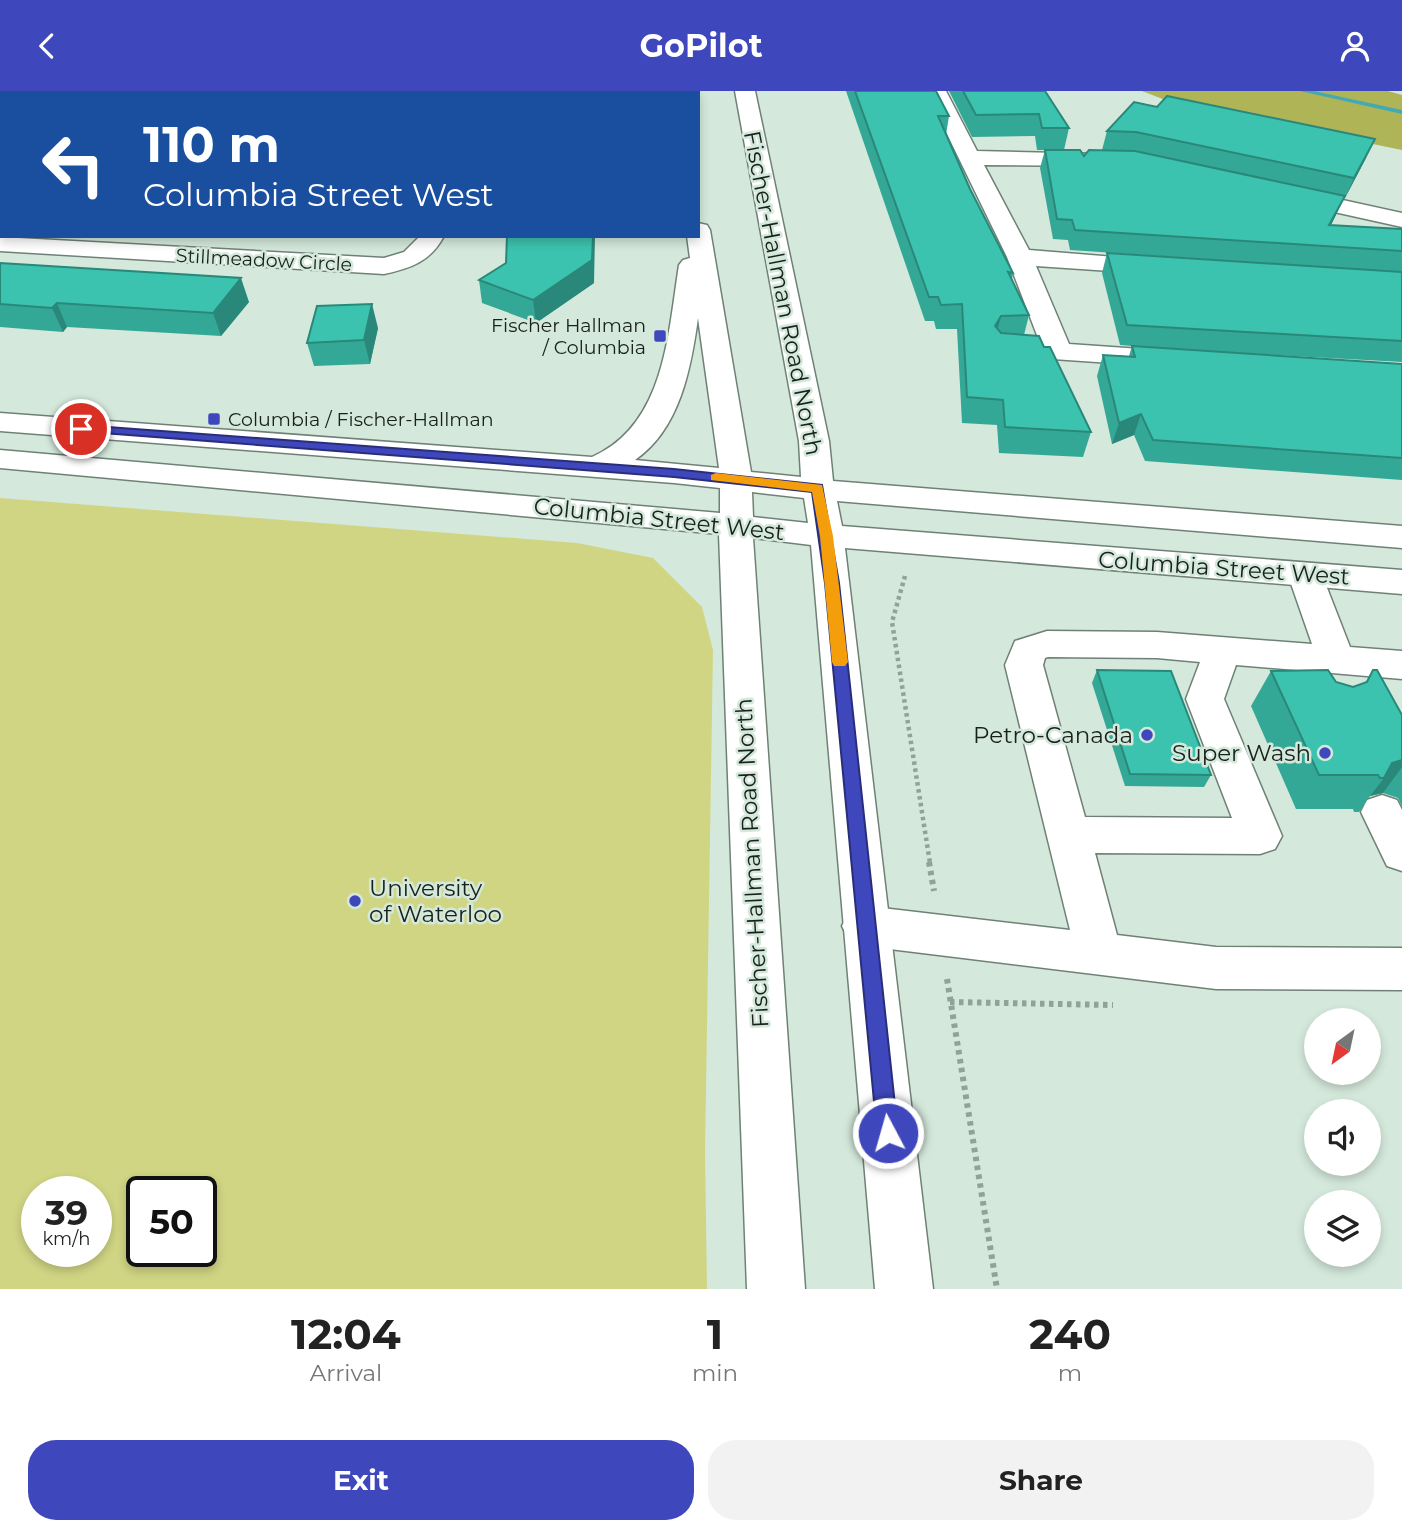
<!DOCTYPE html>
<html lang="en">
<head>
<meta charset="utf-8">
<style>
  :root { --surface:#fff; --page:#f2f2f2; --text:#222; --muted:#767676; --accent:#3f47bc }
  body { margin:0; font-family:Montserrat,sans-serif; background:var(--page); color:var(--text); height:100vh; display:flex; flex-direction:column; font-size:26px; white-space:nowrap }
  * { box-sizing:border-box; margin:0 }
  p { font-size:23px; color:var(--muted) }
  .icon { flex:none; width:38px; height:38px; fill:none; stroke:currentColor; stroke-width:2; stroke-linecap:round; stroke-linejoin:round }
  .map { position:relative; height:1198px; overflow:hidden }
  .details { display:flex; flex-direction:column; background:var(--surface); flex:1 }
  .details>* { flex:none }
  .hud { position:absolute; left:0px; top:0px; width:700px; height:147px; box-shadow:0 4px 10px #0003; background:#1a4fa0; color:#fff; overflow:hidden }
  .needle { width:46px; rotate:213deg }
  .buttons { position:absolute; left:1304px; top:917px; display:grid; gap:14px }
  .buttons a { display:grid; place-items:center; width:77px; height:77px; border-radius:50%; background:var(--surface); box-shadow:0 4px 10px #0003; font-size:35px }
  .speed { position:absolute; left:21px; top:1085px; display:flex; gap:14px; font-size:35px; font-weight:700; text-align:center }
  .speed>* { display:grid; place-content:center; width:91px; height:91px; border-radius:50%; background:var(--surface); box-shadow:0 4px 10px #0003; line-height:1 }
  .speed small { font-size:18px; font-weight:400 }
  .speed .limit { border:4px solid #111; border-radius:10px; background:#fff; color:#111 }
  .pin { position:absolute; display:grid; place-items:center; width:60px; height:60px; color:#fff; margin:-30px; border:4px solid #fff; border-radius:50%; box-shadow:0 2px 7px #0007 }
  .me { position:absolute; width:77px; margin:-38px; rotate:354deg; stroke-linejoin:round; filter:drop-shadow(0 0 5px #0008) }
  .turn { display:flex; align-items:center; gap:24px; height:147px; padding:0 28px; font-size:32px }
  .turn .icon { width:91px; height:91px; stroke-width:2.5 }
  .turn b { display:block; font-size:49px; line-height:60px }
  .eta { display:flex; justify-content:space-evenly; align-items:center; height:119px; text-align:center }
  .eta b { font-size:42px; font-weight:700; line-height:49px }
  .cta { display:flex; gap:14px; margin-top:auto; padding:14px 28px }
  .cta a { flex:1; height:80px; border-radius:28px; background:var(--accent); color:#fff; font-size:28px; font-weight:700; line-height:80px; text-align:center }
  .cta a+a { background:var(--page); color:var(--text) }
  header { display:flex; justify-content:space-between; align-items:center; height:91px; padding:0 28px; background:var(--accent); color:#fff; font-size:32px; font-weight:700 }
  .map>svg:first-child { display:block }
  .green { fill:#d0d584; fill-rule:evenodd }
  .forest { fill:#afb457 }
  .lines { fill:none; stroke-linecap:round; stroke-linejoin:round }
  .stream { fill:#43a9b3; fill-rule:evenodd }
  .minor-casing { stroke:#6f8176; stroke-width:3 }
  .major-casing { stroke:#6f8176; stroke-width:3 }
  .path-far1 { stroke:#91a297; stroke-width:4.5; stroke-dasharray:3.5 3.5; stroke-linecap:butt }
  .path { stroke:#91a297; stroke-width:6; stroke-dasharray:4.5 4.5; stroke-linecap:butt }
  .minor { fill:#fff; fill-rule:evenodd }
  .major { fill:#fff; fill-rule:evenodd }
  .wall { fill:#34a896 }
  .shaded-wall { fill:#2a887a }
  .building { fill:#3cc3af; stroke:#2a887a; stroke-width:2 }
  .route { fill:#3f47bc; stroke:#292e7a; stroke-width:2 }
  .slow { fill:#f59e0b }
  .poi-dot { fill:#3f47bc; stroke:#d4e9db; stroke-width:2.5 }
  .labels { text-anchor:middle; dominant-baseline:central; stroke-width:5; stroke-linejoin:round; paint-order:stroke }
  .far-street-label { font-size:19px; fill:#19211c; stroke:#d4e9db }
  .far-poi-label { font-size:19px; fill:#19211c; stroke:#d4e9db; text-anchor:end }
  .street-label { font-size:23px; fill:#19211c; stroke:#d4e9db }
  .poi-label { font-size:23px; fill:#19211c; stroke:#d4e9db; text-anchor:end }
</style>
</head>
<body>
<header><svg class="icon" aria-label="back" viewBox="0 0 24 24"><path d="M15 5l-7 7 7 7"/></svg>GoPilot<svg class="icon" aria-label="person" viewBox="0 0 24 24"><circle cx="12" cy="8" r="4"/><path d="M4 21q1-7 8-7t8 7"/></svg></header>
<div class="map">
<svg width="1402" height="1198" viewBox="0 0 1402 1198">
  <rect width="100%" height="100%" fill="#d4e9db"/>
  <path class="green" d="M0 407 577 452 653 467 702 516 713 559 705 1061 707 1198H0ZM37 1101H96V1160H37ZM142 1101H201V1160H142Z"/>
  <polygon class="forest" points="1142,0 1388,0 1402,4 1402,59 1173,12"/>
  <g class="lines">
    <polygon class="stream" points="1300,0 1314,0 1402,19 1402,23"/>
    <defs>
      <g id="minor">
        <polygon points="926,0 946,0 977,60 1103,63 1106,68 1103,73 1095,75 984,74 1029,159 1164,170 1168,175 1164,180 1155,183 1036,175 1069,253 1155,259 1165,261 1169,267 1165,273 1155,275 996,264 992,258 996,252 1006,250 1040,252 1007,166"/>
        <polygon points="1288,97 1402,122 1402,136 1280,109 1276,104 1280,99"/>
        <path d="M420 145H444C430 171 411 177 384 183L0 160V146L384 167 404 161Z"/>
        <path d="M1305 472 1317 476 1322 484 1350 556 1402 560V588L1236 574 1224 608 1282 745 1275 758 1260 763 1095 762 1117 844 1216 856 1402 857V899L1216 898 865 855 849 849 842 835 849 821 865 815 1070 839 1005 574 1015 550 1047 540 1157 541 1312 553 1288 484 1293 476ZM1048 566 1157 567 1200 571 1186 608 1232 727 1085 726 1043 574 1045 567Z"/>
        <polygon points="1382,704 1397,709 1402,719 1402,780 1387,775 1361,721 1367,709"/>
      </g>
      <g id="major">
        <rect x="675" y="0" width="20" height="2"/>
        <path d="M735 0H755L829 350 833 390 1402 435V457L837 410 842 435 1402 479V503L845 457 933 1198H875L811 454 753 447 805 1198H747L719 443 0 377V359L720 422V397L674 392 0 340V322L592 366C665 334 668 243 679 174L683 169 690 167 687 145H698V132L707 134 710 139 751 381 801 386 799 350ZM698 227 719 377 635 369C680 338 691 277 698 227ZM752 401 804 407 808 432 753 426Z"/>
      </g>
    </defs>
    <use href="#minor" class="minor-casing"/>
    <use href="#major" class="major-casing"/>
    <polyline class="path-far1" points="905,485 892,531 930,772"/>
    <g class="path">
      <polyline points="929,771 934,800"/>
      <polyline points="947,888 997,1198"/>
      <polyline points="950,911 1113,914"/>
    </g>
    <use href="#minor" class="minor"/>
    <use href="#major" class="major"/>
  </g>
  <g class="wall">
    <polygon points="0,0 418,0 416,2 2,2 2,118 0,118"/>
    <polygon points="846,0 936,0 949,25 946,44 970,98 1013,182 1012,188 1029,224 1024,244 1044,256 1091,341 1083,366 999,362 997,334 962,332 957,238 936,238 934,230 925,230"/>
    <polygon points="949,0 1045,0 1069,37 1064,59 1084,65 1102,59 1107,40 1134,11 1366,67 1345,107 1344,106 1331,134 1402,138 1402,271 1205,260 1402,273 1402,389 1145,370 1134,344 1112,353 1097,285 1103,264 1129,265 1132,255 1120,254 1102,182 1107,162 1252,171 1070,159 1068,149 1053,148 1040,77 1045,59 1037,59 1035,45 972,46"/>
    <polygon points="0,172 249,211 221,245 67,236 63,241 0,236"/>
    <polygon points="506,172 594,192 536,232 482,212 479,189"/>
    <polygon points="378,237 370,273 314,275 307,252"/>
    <polygon points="1097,579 1211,684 1204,696 1125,695 1092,592"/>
    <polygon points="1373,579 1402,624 1402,716 1398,707 1383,702 1370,705 1359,721 1354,721 1353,718 1296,718 1251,615 1271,580 1336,591 1353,596 1365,592"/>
  </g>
  <g class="shaded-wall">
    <polygon points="399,0 418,0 416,2 398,2"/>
    <polygon points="1375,48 1366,67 1345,107 1354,87"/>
    <polygon points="1345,105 1336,124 1321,154 1329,134"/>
    <polygon points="593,145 595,145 594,192 536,232 533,209"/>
    <polygon points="241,187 249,211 221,245 213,222"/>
    <polygon points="57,212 67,236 63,241 52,217"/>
    <polygon points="372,213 378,237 370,273 364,249"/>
    <polygon points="1001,225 995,249 995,235"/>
    <polygon points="1141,323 1134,344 1112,353 1119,332"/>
    <polygon points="1402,669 1402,676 1383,702 1370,705 1384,687 1392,672"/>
  </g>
  <g class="building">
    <polygon points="0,0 399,0 398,2 2,2 2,97 0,97"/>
    <rect x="518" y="0" width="66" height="2"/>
    <polygon points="855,0 936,0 949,25 938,25 970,98 1013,182 1008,181 1029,224 1001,225 995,235 1001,242 1039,245 1044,256 1050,256 1091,341 1005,336 1003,309 967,306 962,213 941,214 938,206 929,206"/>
    <polygon points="963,0 1045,0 1069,37 1042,37 1039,23 976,24"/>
    <polygon points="1167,5 1375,48 1354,87 1136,41 1107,40 1134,11 1157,16"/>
    <polygon points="1045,59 1080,59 1084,65 1089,59 1135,60 1345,105 1329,134 1402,138 1402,160 1075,139 1072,129 1057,128"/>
    <polygon points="507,145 593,145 592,169 533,209 479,189 506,172"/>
    <polygon points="1107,162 1402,181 1402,250 1127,234"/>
    <polygon points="0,172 241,187 213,222 57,212 52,217 0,213"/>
    <polygon points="372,213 364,249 307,252 317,215"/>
    <polygon points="1132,255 1402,273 1402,367 1153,349 1141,323 1119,332 1103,264 1135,266"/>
    <polygon points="1097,579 1171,580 1211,684 1130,683"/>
    <polygon points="1328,579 1336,591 1353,596 1367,591 1373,579 1377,579 1402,624 1402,669 1392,672 1384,687 1380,687 1378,684 1319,684 1271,580"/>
  </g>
  <polygon class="route" points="81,334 674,378 822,394 839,492 898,1042 895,1050 888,1053 880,1050 877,1042 825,492 812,401 674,386 77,340 77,335"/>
  <polygon class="slow" points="716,382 822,394 833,445 848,571 845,575 834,575 832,571 820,445 812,401 711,389 711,384"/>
  <g class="poi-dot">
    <rect x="653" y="238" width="14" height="14" rx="3.5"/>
    <rect x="207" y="321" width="14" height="14" rx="3.5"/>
    <circle cx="1147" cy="644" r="7"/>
    <circle cx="1325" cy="662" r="7"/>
    <circle cx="355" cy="810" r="7"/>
  </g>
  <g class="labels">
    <g class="far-street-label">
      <text transform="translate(264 169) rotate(3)">Stillmeadow Circle</text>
    </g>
    <g class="far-poi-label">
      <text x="646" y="234">Fischer Hallman<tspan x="646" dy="22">/ Columbia</tspan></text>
      <text x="228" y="328" text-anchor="start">Columbia / Fischer-Hallman</text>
    </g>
    <g class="street-label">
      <text transform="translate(783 202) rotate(79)">Fischer-Hallman Road North</text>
      <text transform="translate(659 428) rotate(6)">Columbia Street West</text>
      <text transform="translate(1224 477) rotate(4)">Columbia Street West</text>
      <text transform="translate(752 772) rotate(-93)">Fischer-Hallman Road North</text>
    </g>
    <g class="poi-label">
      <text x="1133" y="644">Petro-Canada</text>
      <text x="1311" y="662">Super Wash</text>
      <text x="369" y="797" text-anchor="start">University<tspan x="369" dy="26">of Waterloo</tspan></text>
    </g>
  </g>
</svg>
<div class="buttons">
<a><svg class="needle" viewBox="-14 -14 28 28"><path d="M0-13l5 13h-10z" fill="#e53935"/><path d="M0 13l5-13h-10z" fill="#767676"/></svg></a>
<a><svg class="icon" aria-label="sound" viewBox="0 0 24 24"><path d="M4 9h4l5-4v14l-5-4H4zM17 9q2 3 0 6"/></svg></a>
<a><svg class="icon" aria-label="layers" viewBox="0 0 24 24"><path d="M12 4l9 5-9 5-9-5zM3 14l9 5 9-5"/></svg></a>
</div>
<div class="speed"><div>39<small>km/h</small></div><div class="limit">50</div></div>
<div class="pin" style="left:81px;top:338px;background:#d93025"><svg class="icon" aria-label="arrive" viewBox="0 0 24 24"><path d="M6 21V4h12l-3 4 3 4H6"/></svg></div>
<svg class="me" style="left:888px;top:1042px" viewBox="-20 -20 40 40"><circle r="17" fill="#3f47bc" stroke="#fff" stroke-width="3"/><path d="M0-11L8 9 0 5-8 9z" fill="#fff"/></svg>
<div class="hud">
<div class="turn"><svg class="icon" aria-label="left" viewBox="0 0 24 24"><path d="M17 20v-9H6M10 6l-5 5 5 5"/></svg><div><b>110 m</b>Columbia Street West</div></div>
</div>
</div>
<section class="details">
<div class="eta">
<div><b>12:04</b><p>Arrival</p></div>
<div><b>1</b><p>min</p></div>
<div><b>240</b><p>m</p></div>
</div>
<div class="cta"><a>Exit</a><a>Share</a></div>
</section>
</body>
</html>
